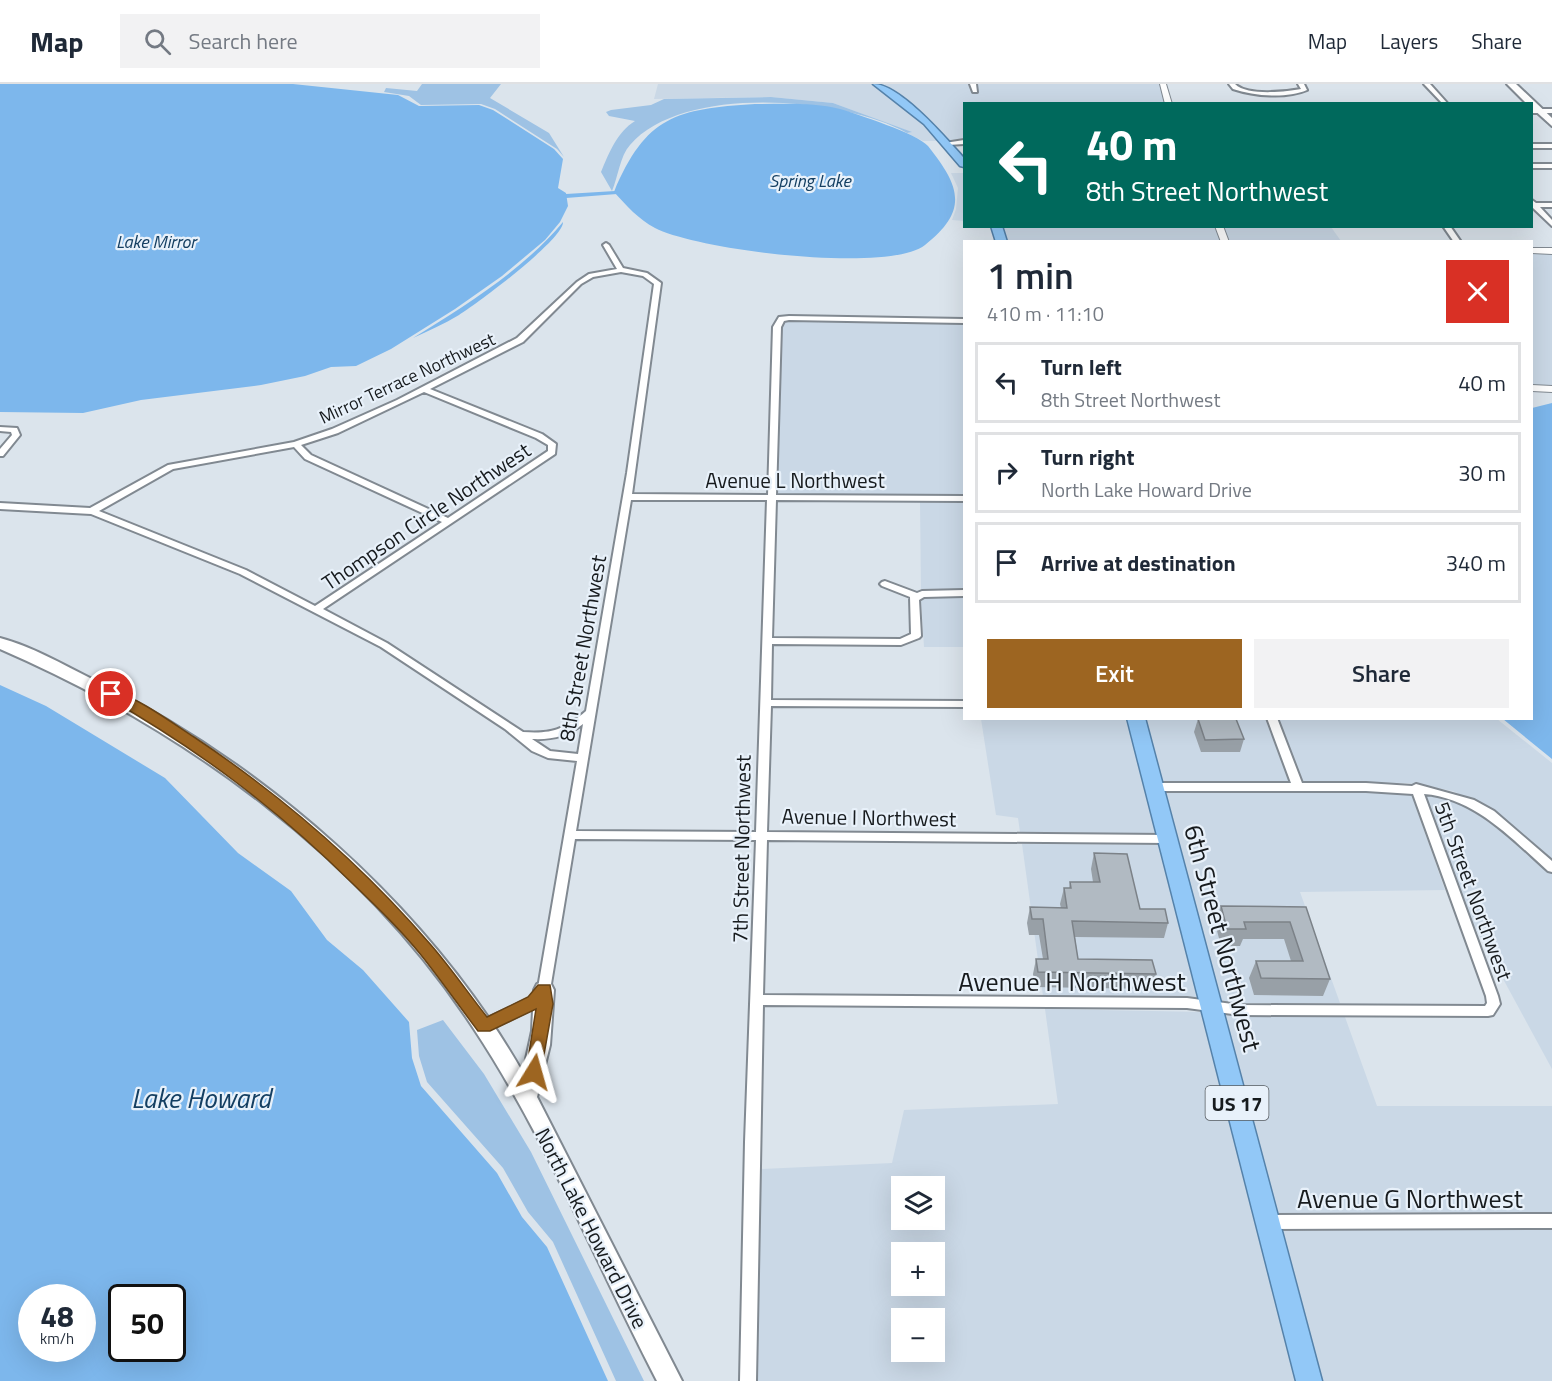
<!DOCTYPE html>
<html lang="en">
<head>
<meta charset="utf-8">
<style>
  :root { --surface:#fff; --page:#f2f2f3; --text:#1f2937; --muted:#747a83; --line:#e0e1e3; --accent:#9d6521 }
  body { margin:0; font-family:"Titillium Web",sans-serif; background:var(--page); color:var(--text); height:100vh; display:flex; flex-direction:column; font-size:22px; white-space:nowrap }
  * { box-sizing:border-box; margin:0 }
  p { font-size:20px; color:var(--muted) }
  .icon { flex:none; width:33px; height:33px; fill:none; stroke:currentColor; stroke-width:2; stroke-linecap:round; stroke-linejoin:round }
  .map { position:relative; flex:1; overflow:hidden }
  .panel { position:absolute; left:963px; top:156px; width:570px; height:480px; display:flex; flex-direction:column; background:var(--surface); border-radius:0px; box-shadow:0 6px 24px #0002 }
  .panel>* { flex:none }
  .hud { position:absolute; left:963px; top:18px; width:570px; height:126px; border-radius:0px; box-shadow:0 6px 24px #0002; background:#00695c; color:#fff; overflow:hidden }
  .buttons { position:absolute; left:891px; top:1092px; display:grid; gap:12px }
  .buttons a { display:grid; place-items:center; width:54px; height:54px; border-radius:0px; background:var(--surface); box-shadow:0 6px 24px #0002; font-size:30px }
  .speed { position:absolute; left:18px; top:1200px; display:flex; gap:12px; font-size:30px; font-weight:700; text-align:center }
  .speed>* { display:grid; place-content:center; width:78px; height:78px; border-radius:50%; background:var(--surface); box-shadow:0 6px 24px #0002; line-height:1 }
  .speed small { font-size:15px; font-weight:400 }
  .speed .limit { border:3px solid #111; border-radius:9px; background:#fff; color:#111 }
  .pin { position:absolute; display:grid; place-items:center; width:51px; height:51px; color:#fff; margin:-26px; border:3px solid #fff; border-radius:50%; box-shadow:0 2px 6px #0007 }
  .me { position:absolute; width:66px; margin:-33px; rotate:8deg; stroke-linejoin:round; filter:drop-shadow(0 0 4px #0008) }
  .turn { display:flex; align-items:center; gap:21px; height:126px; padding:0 24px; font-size:27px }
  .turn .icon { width:78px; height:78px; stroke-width:2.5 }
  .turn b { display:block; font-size:42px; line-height:51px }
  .round { display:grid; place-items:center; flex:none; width:63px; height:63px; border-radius:0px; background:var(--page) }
  .summary { display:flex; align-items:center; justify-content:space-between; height:102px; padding:0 24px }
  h1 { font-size:36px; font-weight:600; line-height:45px }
  .button { display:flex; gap:12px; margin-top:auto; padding:12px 24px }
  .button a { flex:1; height:69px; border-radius:0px; background:var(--accent); color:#fff; font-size:24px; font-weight:600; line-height:69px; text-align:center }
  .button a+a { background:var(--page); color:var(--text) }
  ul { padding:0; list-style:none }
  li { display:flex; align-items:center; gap:18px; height:81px; margin:0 12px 9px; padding:0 12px; border:3px solid var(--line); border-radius:0px }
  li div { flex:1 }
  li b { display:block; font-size:22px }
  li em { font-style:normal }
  header { display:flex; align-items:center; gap:36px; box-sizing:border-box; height:84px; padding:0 30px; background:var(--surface); border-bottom:2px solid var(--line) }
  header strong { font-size:28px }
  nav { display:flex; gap:33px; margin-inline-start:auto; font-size:21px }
  .search { width:420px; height:54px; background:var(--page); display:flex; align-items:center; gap:15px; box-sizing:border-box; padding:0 21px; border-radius:0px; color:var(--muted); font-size:22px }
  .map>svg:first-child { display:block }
  .built { fill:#cad8e6; fill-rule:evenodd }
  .green { fill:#9ec2e4 }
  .water { fill:#7db7ec; fill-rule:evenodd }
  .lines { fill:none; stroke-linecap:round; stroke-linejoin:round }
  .canal { fill:#7db7ec; fill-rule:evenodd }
  .minor-casing { stroke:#818991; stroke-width:4 }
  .tertiary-casing { stroke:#818991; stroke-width:2 }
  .secondary-casing { stroke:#818991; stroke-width:4 }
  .trunk-casing { stroke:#5582aa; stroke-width:3 }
  .minor { fill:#fff; fill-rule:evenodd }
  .tertiary { fill:#fff; fill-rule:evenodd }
  .secondary { fill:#fff; fill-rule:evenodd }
  .trunk { fill:#92c8f7; fill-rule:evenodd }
  .wall { fill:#98a0a7 }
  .building { fill:#b1bac2; stroke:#7c8288; stroke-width:1.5 }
  .route { fill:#9d6521; stroke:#664215; stroke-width:1.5 }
  .labels { text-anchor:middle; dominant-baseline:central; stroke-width:4.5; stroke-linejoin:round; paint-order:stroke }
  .far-water-label { font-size:18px; font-style:italic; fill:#143f62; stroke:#e8f1fa }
  .far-street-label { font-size:18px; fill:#171b1e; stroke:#e8f1fa }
  .shield { fill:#e8f1fa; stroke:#565b60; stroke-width:1.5 }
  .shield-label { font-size:20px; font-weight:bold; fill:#171b1e }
  .street-label { font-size:21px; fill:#171b1e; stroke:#e8f1fa }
  .near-street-label { font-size:26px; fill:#171b1e; stroke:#e8f1fa }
  .near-water-label { font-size:27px; font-style:italic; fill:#143f62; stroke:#e8f1fa }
</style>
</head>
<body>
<header>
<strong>Map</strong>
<div class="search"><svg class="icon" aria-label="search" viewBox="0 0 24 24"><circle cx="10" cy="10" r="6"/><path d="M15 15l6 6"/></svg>Search here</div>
<nav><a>Map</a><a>Layers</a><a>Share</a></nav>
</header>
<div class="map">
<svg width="1552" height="1297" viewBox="0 0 1552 1297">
  <rect width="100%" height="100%" fill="#dbe4ec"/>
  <g class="built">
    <polygon points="658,0 875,0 943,57 923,57 907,49 911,48 833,19 771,13 654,15"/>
    <polygon points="881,0 970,0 972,8 978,7 976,0 1160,0 1166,19 964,20 964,57 950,57 917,27"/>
    <polygon points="951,89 964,89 964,137 952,136 956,125 958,104"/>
    <polygon points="1000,143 1215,143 1221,157 1006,157"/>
    <polygon points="1222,143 1331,143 1341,157 1229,157"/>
    <polygon points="1532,169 1552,169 1552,303 1532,301"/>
    <polygon points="795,236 964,239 964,412 775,410 781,244 785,237"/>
    <polygon points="920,418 964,419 964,506 921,506"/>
    <polygon points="925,513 964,513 964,563 924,563 921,517"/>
    <polygon points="981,635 1129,635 1160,750 1020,748 1018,734 996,731"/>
    <polygon points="1141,635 1265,635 1290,698 1159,698"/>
    <polygon points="1278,635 1497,635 1552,679 1552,777 1494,728 1453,707 1408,699 1302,698"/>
    <polygon points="1162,708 1411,709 1445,806 1300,808 1340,919 1238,919 1217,916"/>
    <polygon points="1425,711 1452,717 1486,733 1552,790 1552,985 1470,834"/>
    <polygon points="1022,760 1162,761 1202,914 1043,912"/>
    <path d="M1045 925 1205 928 1300 1297H758L760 1085 892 1079 904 1026 1058 1020ZM902 1102H934V1136H902ZM902 1168H934V1202H902ZM902 1234H934V1268H902Z"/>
    <polygon points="1221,930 1242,933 1345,933 1377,1022 1552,1022 1552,1128 1274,1129"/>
    <polygon points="1411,1145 1552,1146 1552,1297 1319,1297 1279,1147"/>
  </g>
  <g class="green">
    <polygon points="422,0 501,0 490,14 549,49 564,73 557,65 495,25 481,20 421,21 409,12 384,8 386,4 417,7"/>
    <path d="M771 13 833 19 912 48 907 49C842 13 683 0 630 61 620 72 618 93 612 107L601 88C609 69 617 48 635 37L609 32 606 28 611 26 651 21 664 15Z"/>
    <polygon points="443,936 484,990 531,1068 644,1297 616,1297 553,1158 528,1128 503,1084 427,998 419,972 417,946"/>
  </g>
  <g class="water">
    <polygon points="0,0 293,0 398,11 419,22 479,21 493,26 554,65 563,75 558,104 566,109 568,122 560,138 545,156 502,192 455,225 391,265 356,282 331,283 305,292 261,301 141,316 83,329 0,328"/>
    <path d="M755 20C783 20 813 18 840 25 857 30 918 50 928 62 958 100 971 125 925 161 888 190 697 166 655 144 638 135 627 122 614 108 646 32 676 25 755 20Z"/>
    <path d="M563 138C564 155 478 219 459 231 444 240 428 247 413 254 466 221 523 186 563 138Z"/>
    <polygon points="1552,319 1552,675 1503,635 1532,634 1532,324"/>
    <path d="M0 601 46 622 165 694 238 769 291 807 327 856 363 886 409 938 412 974 421 1002 497 1089 522 1133 547 1163 608 1297H0ZM32 1214H82V1264H32ZM122 1214H172V1264H122Z"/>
  </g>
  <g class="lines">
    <polygon class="canal" points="615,107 619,109 617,110 566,114 562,112 566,110"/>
    <defs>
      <g id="minor">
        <polygon points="970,0 976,0 977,8 973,8"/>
        <path d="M1229 0H1235C1247 12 1285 8 1301 5L1298 0H1304L1307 6C1286 15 1254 12 1233 5Z"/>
        <polygon points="1424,0 1430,0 1448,20 1443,20"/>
        <rect x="1532" y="25" width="20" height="4"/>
        <polygon points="964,56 964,60 948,61 945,59"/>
        <rect x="1532" y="60" width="20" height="4"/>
        <rect x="1532" y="80" width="20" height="4"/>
        <polygon points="1532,116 1536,119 1552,119 1552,123 1540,123 1552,136 1552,142 1532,123"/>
        <polygon points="1443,142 1450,142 1461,158 1454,158"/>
        <path d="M606 159 609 161 623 184 647 189 661 199 632 410 768 411 773 243 779 233 789 232 964 235V239L789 236 784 237 781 243 776 411 964 412V417L776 416 772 554 900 555 911 550 910 513 882 502 880 500 882 498 885 497 917 509 922 507 964 506V512L924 513 919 516 921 552 919 554 901 561 772 560 771 616 964 617V623L771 622 767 748 1168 751 1172 752 1174 755 1172 758 1168 759 767 756 763 911 1187 914 1240 921 1485 922 1487 919 1486 912 1413 710 1366 707H1154L1149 703 1154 699H1291L1267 634H1277L1302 699H1366L1412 702 1416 700 1474 716 1494 727 1552 777V788L1548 787C1512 755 1475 714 1424 710L1498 912 1500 920 1493 931 1488 932 1240 931 1187 924 763 921 756 1297H740L745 1058 756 756 575 755 550 906 538 922 489 946 484 947 479 946 478 942 479 938 530 914 538 904 577 677 548 674 532 667 505 645 381 563 240 490 91 430 0 425V419L90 424 168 381 294 358 332 345 397 316 517 254 577 198 589 190 617 185 603 161ZM621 188 643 192 654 200 627 389 586 627C564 646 551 650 523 648L387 559 323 525 555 370 556 360 542 350 430 305 523 258 581 200 593 193ZM424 308 536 354 548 361V367L448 434 311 371 301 361 338 349ZM294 363 305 375 442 438 315 522 246 486 99 427 173 385ZM631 416H767L756 748 576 747ZM583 640 578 670 550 667 532 655C552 656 568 652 583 640Z"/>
        <polygon points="0,343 17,344 20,351 3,372 0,372 0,365 12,351 11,348 0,347"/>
        <polygon points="1552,1130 1552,1144 1268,1145 1263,1143 1261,1138 1263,1133 1268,1131"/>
      </g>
      <g id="tertiary">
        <polygon points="1160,0 1166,0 1172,20 1165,20"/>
        <polygon points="1215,142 1223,142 1229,158 1221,158"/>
        <polygon points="1552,164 1552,170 1532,169 1532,164"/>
        <polygon points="1532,301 1552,302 1552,308 1532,307"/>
      </g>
      <g id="secondary">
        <polygon points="1507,0 1516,0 1552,34 1552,42 1532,24 1532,20 1527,20"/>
        <path d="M0 554C31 562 62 580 92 595 263 679 428 822 523 989L532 947 534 906 537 900 544 898 551 900 554 906 550 961 537 1013 682 1297H657C596 1180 547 1055 474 945 363 774 185 645 0 565Z"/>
      </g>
      <g id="trunk">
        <path d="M873 0C900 0 946 54 964 74V83L960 82 924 40Z"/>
        <polygon points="991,142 1002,142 1007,158 996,158"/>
        <polygon points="1127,634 1145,634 1322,1297 1296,1297"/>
      </g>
    </defs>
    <use href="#minor" class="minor-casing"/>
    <use href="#tertiary" class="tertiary-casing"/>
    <use href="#secondary" class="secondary-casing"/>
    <use href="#trunk" class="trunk-casing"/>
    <use href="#minor" class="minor"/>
    <use href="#tertiary" class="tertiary"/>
    <use href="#secondary" class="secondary"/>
    <use href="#trunk" class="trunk"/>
  </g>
  <g class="wall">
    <polygon points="1198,635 1244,655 1240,668 1201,668 1194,648"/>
    <polygon points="1094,769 1140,825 1168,839 1164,854 1075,853 1078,875 1156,890 1151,905 1034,903 1033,890 1036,875 1043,875 1039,851 1029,851 1027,839 1030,823 1061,824 1060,820 1064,804 1069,804 1070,798 1093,798 1091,785"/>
    <polygon points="1221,822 1306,823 1330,895 1323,912 1254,911 1249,894 1256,877 1291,877 1284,855 1243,855 1240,862 1221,862 1215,839"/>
  </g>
  <g class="building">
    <polygon points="1198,635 1236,635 1244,655 1205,656"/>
    <polygon points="1094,769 1127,770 1140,825 1165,825 1168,839 1072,837 1078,875 1152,876 1156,890 1038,888 1036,875 1048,875 1043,835 1032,835 1030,823 1067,824 1064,804 1071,804 1070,798 1100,798"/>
    <polygon points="1221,822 1306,823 1330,895 1261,894 1256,877 1303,877 1290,838 1244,838 1246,845 1227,845"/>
  </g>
  <path class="route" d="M111 606C137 613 171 638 194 653 281 711 363 782 431 861 451 884 468 909 487 933L528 913 538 901H550L553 920 540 993 534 996 528 993 526 988 536 925 490 947H478C459 922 441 896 421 871 400 845 376 822 352 799 276 724 199 666 106 613L104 610Z"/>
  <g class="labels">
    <g class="far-water-label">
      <text x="810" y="96">Spring Lake</text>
      <text x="156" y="157">Lake Mirror</text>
    </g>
    <g class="far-street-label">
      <text transform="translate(407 294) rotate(-25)">Mirror Terrace Northwest</text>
    </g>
    <rect class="shield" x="1205.5" y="1002" width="63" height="34" rx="4.5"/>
    <g class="shield-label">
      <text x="1237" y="1019">US 17</text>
    </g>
    <g class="street-label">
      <text x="795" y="396">Avenue L Northwest</text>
      <text transform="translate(426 432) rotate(-34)">Thompson Circle Northwest</text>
      <text transform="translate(582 564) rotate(-80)">8th Street Northwest</text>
      <text transform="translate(869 733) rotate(1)">Avenue I Northwest</text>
      <text transform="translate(741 765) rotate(-89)">7th Street Northwest</text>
      <text transform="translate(1474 807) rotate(70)">5th Street Northwest</text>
      <text transform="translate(592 1144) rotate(63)">North Lake Howard Drive</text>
    </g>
    <g class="near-street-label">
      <text transform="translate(1223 854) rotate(75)">6th Street Northwest</text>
      <text x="1072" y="897">Avenue H Northwest</text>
      <text x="1410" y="1114">Avenue G Northwest</text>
    </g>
    <g class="near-water-label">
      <text x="201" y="1013">Lake Howard</text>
    </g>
  </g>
</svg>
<div class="buttons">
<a><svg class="icon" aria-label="layers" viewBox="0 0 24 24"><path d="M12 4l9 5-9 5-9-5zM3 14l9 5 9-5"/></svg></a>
<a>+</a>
<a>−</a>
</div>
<div class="speed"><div>48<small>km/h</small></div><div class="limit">50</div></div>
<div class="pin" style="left:111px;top:610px;background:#d93025"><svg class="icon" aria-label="arrive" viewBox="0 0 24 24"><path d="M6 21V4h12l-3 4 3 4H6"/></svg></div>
<svg class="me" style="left:534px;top:988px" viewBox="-20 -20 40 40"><path d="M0-17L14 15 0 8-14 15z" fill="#9d6521" stroke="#fff" stroke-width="4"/></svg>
<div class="hud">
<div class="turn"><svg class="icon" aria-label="left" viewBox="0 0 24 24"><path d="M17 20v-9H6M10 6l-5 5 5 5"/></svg><div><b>40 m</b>8th Street Northwest</div></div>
</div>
<section class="panel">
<div class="summary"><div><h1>1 min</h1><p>410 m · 11:10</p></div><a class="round" style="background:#d93025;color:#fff"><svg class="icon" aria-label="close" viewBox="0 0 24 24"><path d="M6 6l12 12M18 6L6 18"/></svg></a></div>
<ul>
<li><svg class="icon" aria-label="left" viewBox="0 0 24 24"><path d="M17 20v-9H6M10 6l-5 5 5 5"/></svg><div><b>Turn left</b><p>8th Street Northwest</p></div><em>40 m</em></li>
<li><svg class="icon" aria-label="right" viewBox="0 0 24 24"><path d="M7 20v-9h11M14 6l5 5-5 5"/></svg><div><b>Turn right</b><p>North Lake Howard Drive</p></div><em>30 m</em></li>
<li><svg class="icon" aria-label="arrive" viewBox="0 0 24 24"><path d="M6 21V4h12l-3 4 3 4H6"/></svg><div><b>Arrive at destination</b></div><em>340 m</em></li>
</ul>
<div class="button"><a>Exit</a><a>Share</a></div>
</section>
</div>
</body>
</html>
